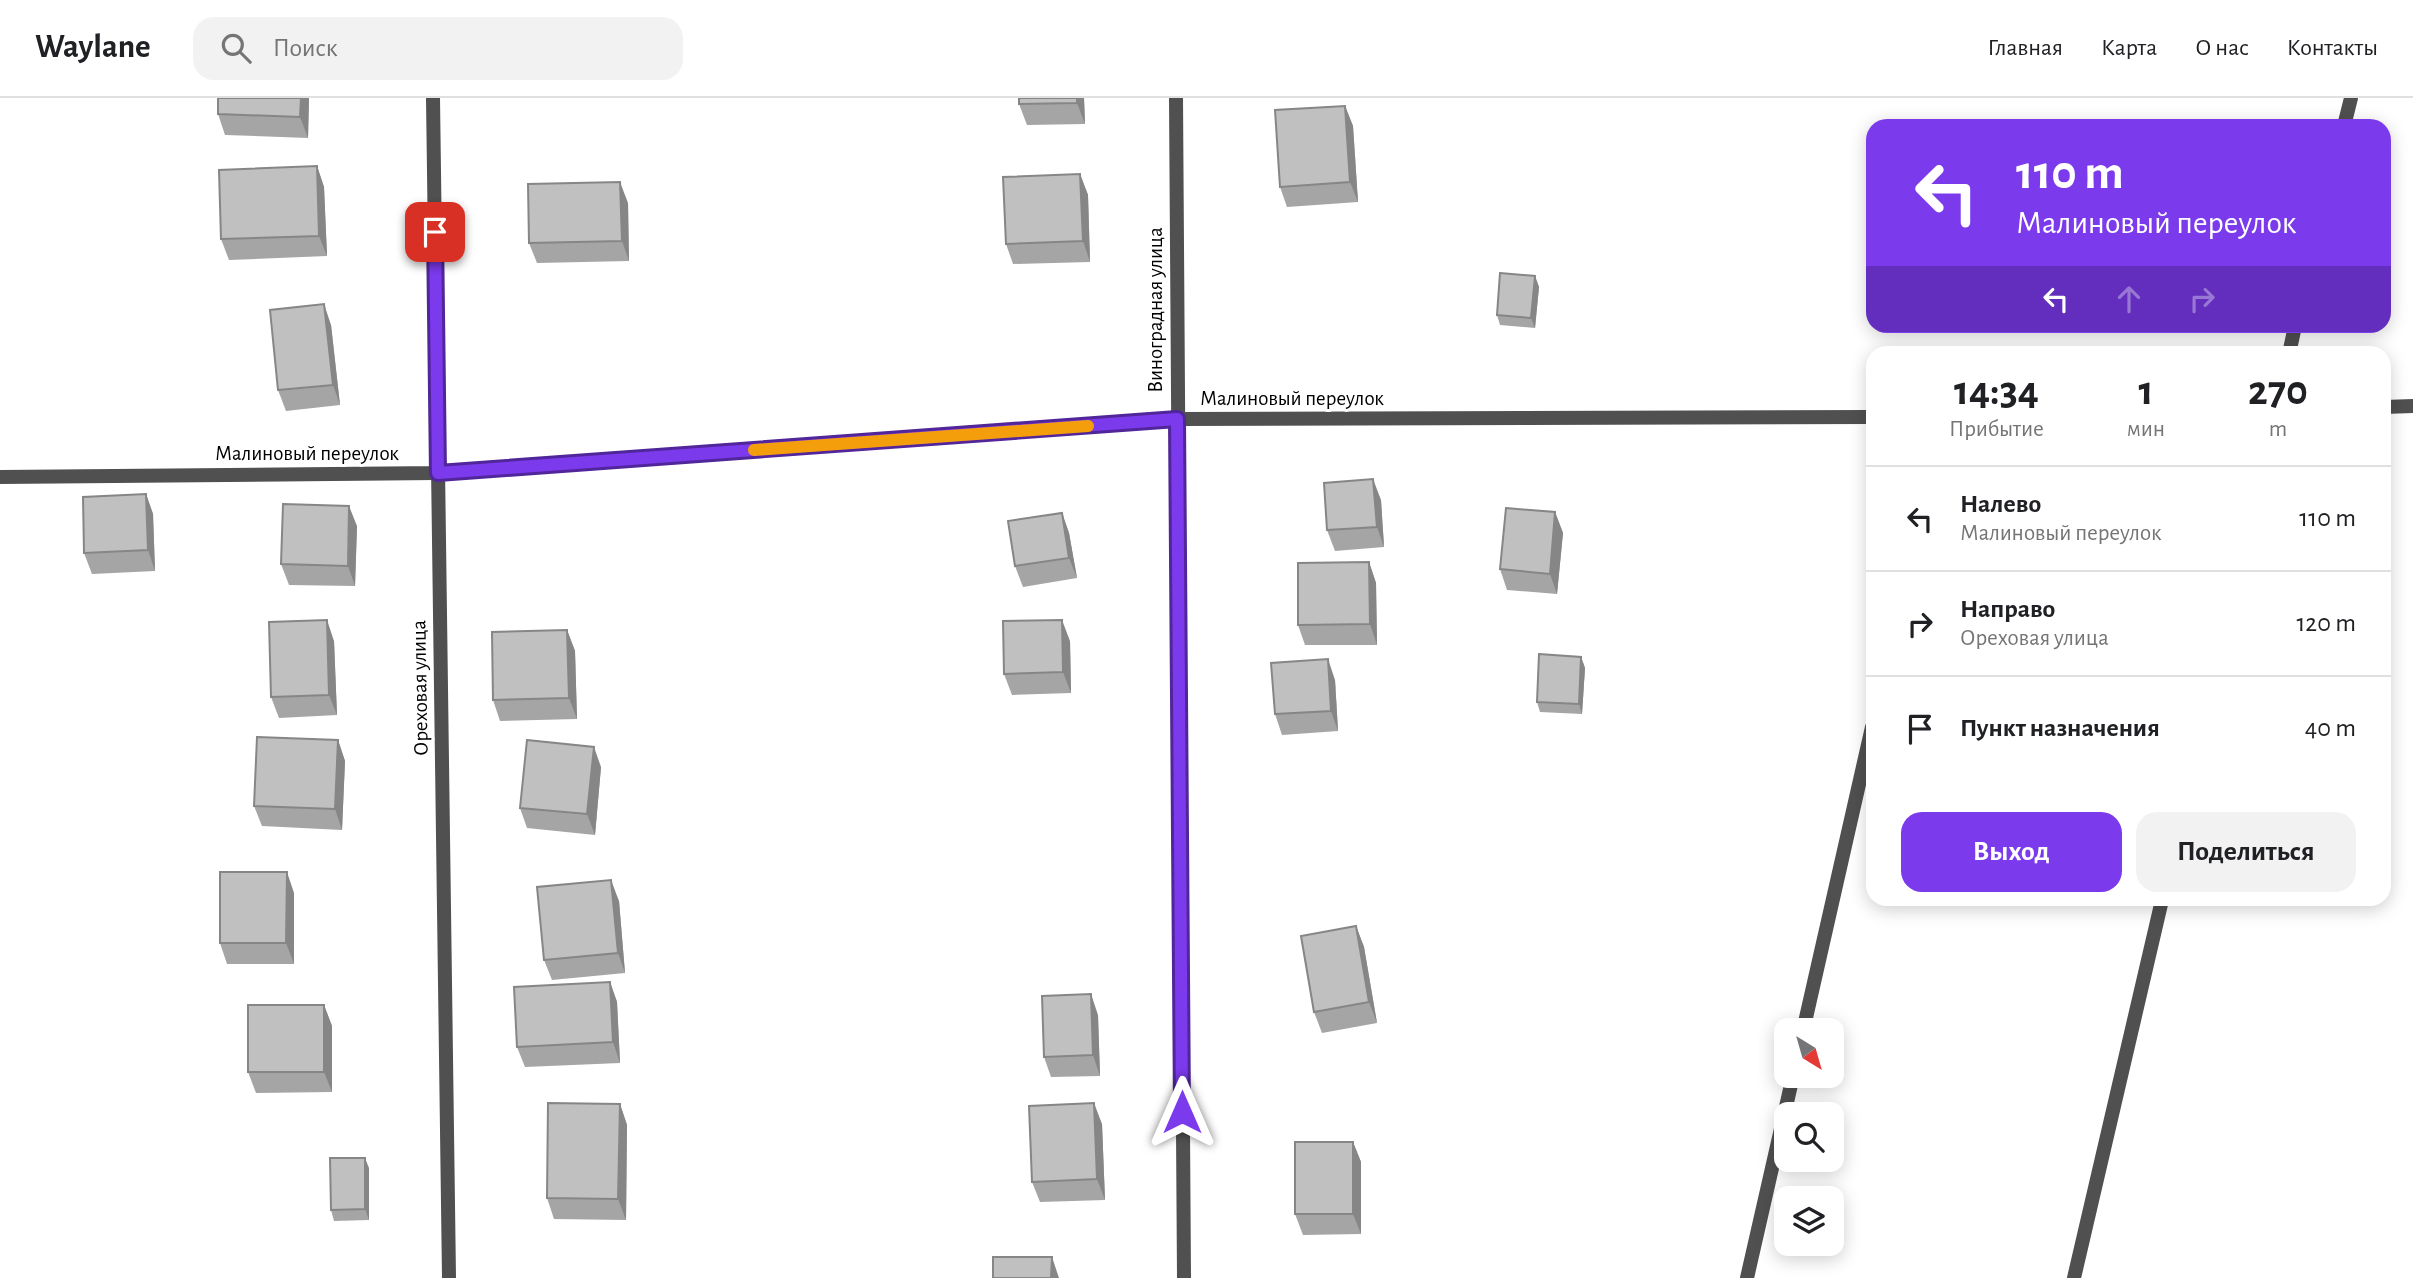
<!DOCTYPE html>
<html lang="ru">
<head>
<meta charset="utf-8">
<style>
  :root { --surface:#fff; --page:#f2f2f2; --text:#202124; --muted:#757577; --line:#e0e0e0; --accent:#7c3aed }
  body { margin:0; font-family:"Alegreya Sans",sans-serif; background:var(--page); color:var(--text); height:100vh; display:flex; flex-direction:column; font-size:26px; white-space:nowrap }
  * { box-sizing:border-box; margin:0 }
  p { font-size:23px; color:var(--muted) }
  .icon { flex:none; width:38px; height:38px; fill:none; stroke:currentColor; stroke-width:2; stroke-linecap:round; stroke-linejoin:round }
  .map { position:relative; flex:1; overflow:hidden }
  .side { position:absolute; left:1866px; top:248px; width:525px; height:560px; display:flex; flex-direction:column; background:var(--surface); border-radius:21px; box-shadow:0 4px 18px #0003 }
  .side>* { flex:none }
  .banner { position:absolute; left:1866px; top:21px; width:525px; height:214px; border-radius:21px; box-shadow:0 4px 18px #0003; background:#7c3aed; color:#fff; overflow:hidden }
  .needle { width:46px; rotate:143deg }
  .fabs { position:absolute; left:1774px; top:920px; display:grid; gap:14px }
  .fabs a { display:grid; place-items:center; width:70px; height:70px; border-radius:14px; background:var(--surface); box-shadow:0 4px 18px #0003; font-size:35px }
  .pin { position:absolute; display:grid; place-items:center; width:60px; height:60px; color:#fff; margin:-30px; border-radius:14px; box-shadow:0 4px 10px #0006 }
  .me { position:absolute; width:77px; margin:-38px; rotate:0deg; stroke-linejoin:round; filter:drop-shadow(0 0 5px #0008) }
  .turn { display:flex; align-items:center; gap:24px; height:147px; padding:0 35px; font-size:32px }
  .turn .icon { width:91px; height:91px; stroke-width:2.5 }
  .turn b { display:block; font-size:49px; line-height:60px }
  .lanes { display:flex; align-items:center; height:66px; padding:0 35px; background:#0003; justify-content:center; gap:35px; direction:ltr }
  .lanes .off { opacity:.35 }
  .eta { display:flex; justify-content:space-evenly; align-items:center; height:119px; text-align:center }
  .eta b { font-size:42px; font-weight:600; line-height:49px }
  .primary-button { display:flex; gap:14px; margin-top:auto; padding:14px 35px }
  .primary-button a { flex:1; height:80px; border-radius:21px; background:var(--accent); color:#fff; font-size:28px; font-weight:600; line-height:80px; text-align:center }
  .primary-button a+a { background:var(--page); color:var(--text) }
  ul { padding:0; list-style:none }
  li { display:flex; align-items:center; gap:21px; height:105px; padding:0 35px; border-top:2px solid var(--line) }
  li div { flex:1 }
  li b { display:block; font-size:26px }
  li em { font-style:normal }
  header { display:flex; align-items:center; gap:42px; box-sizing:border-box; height:98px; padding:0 35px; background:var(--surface); border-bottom:2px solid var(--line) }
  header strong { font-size:33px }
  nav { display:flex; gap:38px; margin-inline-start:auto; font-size:24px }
  .search { width:490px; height:63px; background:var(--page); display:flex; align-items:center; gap:18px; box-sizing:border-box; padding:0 24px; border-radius:21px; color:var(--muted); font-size:26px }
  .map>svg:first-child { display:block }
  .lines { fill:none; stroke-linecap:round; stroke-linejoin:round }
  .street { stroke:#505050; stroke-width:14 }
  .wall { fill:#a5a5a5 }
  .shaded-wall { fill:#868686 }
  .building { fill:#c0c0c0; stroke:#868686; stroke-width:2 }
  .route-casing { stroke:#51269a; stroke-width:18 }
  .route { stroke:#7c3aed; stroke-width:12 }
  .slow { stroke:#f59e0b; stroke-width:12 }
  .labels { text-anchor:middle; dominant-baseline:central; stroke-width:6; stroke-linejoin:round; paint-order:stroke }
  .street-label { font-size:21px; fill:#000; stroke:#fff }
</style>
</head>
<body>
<header>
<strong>Waylane</strong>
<div class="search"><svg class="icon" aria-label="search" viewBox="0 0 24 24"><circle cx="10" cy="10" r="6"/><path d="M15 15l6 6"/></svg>Поиск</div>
<nav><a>Главная</a><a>Карта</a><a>О нас</a><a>Контакты</a></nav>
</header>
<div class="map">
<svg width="2413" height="1180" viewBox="0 0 2413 1180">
  <rect width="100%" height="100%" fill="#fff"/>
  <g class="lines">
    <g class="street">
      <polyline points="433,0 449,1180"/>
      <polyline points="1176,0 1184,1180"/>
      <polyline points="2344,28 2351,0"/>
      <polyline points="2289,256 2295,228"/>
      <polyline points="2384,309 2413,308"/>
      <polyline points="0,379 438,375 1177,321 1872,319"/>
      <polyline points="1803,933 1872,629"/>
      <polyline points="1747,1180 1793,978"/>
      <polyline points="2074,1180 2162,802"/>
    </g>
  </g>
  <g class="wall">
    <polygon points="309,0 308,40 225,37 218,16"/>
    <polygon points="1084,0 1085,26 1027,27 1019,6"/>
    <polygon points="1345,8 1353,28 1358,104 1287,109 1280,89"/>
    <polygon points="317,68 324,89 327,158 229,162 221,141"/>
    <polygon points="1080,76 1088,97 1090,164 1013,166 1006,146"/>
    <polygon points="628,105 629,163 537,165 529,145"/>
    <polygon points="1535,178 1539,189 1535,230 1500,227 1497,217"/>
    <polygon points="331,227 340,307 286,313 278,292"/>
    <polygon points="146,396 153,416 155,473 92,476 84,455"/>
    <polygon points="1381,402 1384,449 1335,453 1327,432"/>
    <polygon points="1555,414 1563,435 1557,496 1507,492 1500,471"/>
    <polygon points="1062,415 1069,435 1077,480 1023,489 1015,468"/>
    <polygon points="357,428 355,488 289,487 281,466"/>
    <polygon points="1369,464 1376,485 1377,547 1305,547 1298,527"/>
    <polygon points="567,532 575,553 577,621 500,623 493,602"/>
    <polygon points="334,543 337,617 279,620 271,599"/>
    <polygon points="1070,543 1071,595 1012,597 1004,576"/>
    <polygon points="1581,559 1585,570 1582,616 1540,614 1537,604"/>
    <polygon points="1335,582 1338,633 1282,637 1275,616"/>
    <polygon points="338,642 345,663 342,732 262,728 254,708"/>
    <polygon points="601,669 595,737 527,730 520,710"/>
    <polygon points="294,795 294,866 227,866 220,845"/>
    <polygon points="619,803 625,875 552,882 544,862"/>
    <polygon points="1356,828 1364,849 1377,925 1322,935 1314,914"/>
    <polygon points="610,884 617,904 620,965 525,969 517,949"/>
    <polygon points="324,907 332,928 332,994 256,995 248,974"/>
    <polygon points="1098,917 1100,978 1051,979 1044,959"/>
    <polygon points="620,1006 627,1027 626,1122 554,1121 547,1100"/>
    <polygon points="1102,1026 1105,1102 1040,1104 1032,1084"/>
    <polygon points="1353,1044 1361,1064 1361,1136 1303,1137 1295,1116"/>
    <polygon points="369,1070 369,1122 334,1123 331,1112"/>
  </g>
  <g class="shaded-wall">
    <polygon points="301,0 309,0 308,40 300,19"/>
    <polygon points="1077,0 1084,0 1085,26 1077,5"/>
    <polygon points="1345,8 1353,28 1358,104 1350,84"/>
    <polygon points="317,68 324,89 327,158 319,138"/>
    <polygon points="1080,76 1088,97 1090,164 1083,143"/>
    <polygon points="620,84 628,105 629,163 622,143"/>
    <polygon points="1535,178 1539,189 1535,230 1531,220"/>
    <polygon points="324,206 331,227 340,307 333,287"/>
    <polygon points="1373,381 1381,402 1384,449 1377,429"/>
    <polygon points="146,396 153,416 155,473 148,452"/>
    <polygon points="349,408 357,428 355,488 348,468"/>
    <polygon points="1555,414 1563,435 1557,496 1550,476"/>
    <polygon points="1062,415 1069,435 1077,480 1069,460"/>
    <polygon points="1369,464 1376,485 1377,547 1370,526"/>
    <polygon points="327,522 334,543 337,617 329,597"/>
    <polygon points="1062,522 1070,543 1071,595 1063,574"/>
    <polygon points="567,532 575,553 577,621 569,600"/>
    <polygon points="1581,559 1585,570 1582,616 1579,606"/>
    <polygon points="1328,561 1335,582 1338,633 1331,613"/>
    <polygon points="338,642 345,663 342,732 335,711"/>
    <polygon points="594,649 601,669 595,737 587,716"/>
    <polygon points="287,774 294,795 294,866 286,845"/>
    <polygon points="611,782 619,803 625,875 618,855"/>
    <polygon points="1356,828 1364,849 1377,925 1369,904"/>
    <polygon points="610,884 617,904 620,965 613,944"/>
    <polygon points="1091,896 1098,917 1100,978 1093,957"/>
    <polygon points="324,907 332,928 332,994 324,974"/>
    <polygon points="1094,1005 1102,1026 1105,1102 1097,1081"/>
    <polygon points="620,1006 627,1027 626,1122 618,1101"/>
    <polygon points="1353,1044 1361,1064 1361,1136 1353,1116"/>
    <polygon points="365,1060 369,1070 369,1122 365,1111"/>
    <polygon points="1052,1159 1059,1180 1051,1180"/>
  </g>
  <g class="building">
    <polygon points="218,0 301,0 300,19 218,16"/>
    <polygon points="1019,0 1077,0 1077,5 1019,6"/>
    <polygon points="1345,8 1350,84 1280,89 1275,12"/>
    <polygon points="317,68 319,138 221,141 219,72"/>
    <polygon points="1080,76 1083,143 1006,146 1003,79"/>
    <polygon points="620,84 622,143 529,145 528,86"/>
    <polygon points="1500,175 1535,178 1531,220 1497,217"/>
    <polygon points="324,206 333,287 278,292 270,212"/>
    <polygon points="1373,381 1377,429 1327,432 1324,385"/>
    <polygon points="146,396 148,452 84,455 83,399"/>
    <polygon points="283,406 349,408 348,468 281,466"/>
    <polygon points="1506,410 1555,414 1550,476 1500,471"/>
    <polygon points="1062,415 1069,460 1015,468 1008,423"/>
    <polygon points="1369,464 1370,526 1298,527 1298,465"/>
    <polygon points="327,522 329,597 271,599 269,524"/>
    <polygon points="1062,522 1063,574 1004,576 1003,523"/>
    <polygon points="567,532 569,600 493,602 492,534"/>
    <polygon points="1539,556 1581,559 1579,606 1537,604"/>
    <polygon points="1328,561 1331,613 1275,616 1271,565"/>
    <polygon points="257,639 338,642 335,711 254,708"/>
    <polygon points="527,642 594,649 587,716 520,710"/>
    <polygon points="220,774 287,774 286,845 220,845"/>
    <polygon points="611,782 618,855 544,862 537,789"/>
    <polygon points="1356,828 1369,904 1314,914 1301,838"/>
    <polygon points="610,884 613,944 517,949 514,889"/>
    <polygon points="1091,896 1093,957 1044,959 1042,898"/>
    <rect x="248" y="907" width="76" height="67"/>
    <polygon points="548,1005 620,1006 618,1101 547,1100"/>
    <polygon points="1094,1005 1097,1081 1032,1084 1029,1008"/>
    <rect x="1295" y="1044" width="58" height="72"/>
    <polygon points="330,1060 365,1060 365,1111 331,1112"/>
    <polygon points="993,1159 1052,1159 1051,1180 993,1180"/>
  </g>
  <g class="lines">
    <defs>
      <polyline id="route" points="435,134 438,375 1177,321 1182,1014"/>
    </defs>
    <use href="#route" class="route-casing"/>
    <use href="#route" class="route"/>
    <polyline class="slow" points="754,352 1088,328"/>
  </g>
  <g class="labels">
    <g class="street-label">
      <text transform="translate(1155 212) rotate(-90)">Виноградная улица</text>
      <text x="1292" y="300">Малиновый переулок</text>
      <text x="307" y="355">Малиновый переулок</text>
      <text transform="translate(420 590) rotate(-91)">Ореховая улица</text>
    </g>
  </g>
</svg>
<div class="fabs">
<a><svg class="needle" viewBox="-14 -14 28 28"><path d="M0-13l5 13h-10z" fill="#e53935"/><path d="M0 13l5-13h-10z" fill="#757577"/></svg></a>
<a><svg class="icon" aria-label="search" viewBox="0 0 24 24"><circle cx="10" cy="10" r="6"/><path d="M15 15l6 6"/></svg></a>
<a><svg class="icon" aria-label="layers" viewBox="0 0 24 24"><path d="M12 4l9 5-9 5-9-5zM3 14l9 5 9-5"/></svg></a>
</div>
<div class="pin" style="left:435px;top:134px;background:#d93025"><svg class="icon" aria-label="arrive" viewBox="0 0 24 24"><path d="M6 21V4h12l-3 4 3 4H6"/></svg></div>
<svg class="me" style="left:1182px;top:1014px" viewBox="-20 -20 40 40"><path d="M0-17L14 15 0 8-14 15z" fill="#7c3aed" stroke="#fff" stroke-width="4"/></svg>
<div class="banner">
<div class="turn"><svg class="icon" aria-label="left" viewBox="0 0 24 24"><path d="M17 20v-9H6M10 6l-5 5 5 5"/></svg><div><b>110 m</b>Малиновый переулок</div></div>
<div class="lanes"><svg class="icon" aria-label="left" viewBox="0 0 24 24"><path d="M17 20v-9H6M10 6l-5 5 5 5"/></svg><svg class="icon off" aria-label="ahead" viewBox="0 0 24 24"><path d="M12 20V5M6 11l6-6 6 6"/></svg><svg class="icon off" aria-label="right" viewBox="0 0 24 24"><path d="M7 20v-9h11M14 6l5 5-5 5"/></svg></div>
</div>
<section class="side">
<div class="eta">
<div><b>14:34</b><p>Прибытие</p></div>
<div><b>1</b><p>мин</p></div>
<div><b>270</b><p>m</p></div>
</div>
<ul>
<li><svg class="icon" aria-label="left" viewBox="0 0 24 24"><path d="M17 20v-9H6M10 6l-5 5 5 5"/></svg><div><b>Налево</b><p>Малиновый переулок</p></div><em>110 m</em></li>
<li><svg class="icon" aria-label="right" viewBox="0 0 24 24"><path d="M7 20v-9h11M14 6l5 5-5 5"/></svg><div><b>Направо</b><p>Ореховая улица</p></div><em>120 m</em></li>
<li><svg class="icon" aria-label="arrive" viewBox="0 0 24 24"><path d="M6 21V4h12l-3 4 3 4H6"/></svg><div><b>Пункт назначения</b></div><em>40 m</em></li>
</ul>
<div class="primary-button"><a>Выход</a><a>Поделиться</a></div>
</section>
</div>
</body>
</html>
